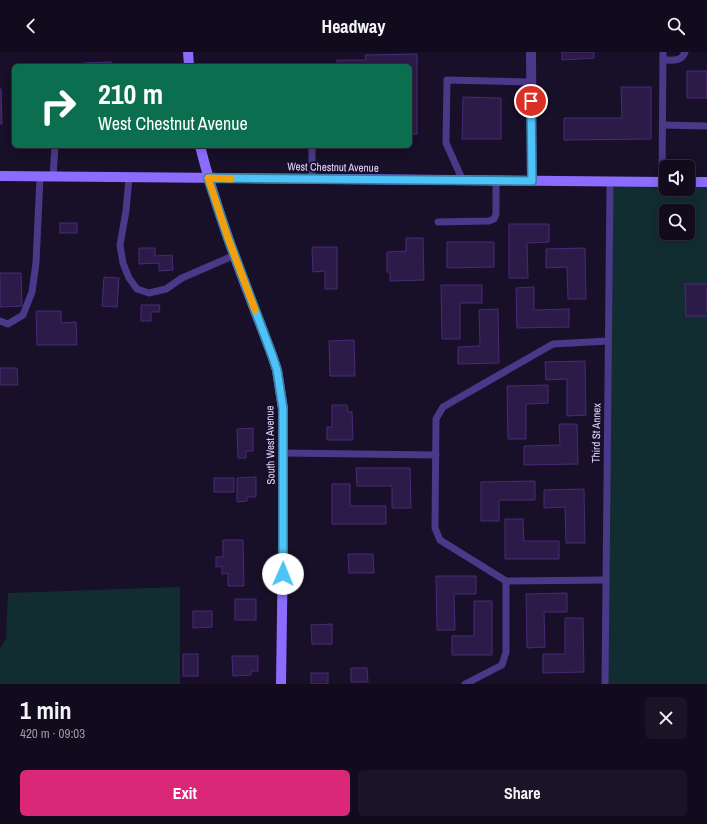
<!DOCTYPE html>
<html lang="en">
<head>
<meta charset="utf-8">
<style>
  :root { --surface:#120b1e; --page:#1b1427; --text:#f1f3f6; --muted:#9c9ba4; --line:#312b3c; --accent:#db2777 }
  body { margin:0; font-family:"Archivo Narrow",sans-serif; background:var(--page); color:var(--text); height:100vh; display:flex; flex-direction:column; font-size:15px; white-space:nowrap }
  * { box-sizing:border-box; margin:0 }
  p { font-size:13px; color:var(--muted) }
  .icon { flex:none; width:22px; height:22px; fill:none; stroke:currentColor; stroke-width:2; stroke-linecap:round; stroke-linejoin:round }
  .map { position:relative; height:632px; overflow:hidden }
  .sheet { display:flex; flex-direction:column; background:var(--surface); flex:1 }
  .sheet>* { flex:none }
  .hud { position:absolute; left:12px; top:12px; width:400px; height:84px; border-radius:6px; box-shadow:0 2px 10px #0003,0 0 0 1px var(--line); background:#0b6e4f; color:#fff; overflow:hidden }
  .controls { position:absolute; left:659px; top:108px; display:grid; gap:8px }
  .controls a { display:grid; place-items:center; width:36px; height:36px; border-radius:6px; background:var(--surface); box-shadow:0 2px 10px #0003,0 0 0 1px var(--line); font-size:20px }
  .pin { position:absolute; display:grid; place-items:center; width:34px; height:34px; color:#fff; margin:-17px; border:2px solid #fff; border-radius:50%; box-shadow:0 1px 4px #0007 }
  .me { position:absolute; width:44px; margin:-22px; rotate:1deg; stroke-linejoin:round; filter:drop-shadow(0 0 3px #0008) }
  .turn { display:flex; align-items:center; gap:14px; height:84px; padding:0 20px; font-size:18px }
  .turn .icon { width:52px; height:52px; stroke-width:2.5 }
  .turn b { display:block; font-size:28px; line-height:34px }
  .round { display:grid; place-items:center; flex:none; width:42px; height:42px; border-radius:6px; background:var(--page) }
  .summary { display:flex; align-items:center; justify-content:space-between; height:68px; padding:0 20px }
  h1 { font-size:24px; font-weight:700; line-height:30px }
  .button { display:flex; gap:8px; margin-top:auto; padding:8px 20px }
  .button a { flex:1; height:46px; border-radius:6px; background:var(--accent); color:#fff; font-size:16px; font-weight:700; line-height:46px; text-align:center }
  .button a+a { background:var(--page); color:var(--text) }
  header { display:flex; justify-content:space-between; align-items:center; height:52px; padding:0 20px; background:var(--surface); font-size:18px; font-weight:700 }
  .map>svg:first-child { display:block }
  .green { fill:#112d32; fill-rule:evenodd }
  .building { fill:#2c1a49; stroke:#482b76 }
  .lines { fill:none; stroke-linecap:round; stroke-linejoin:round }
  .lane { stroke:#4a3888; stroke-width:7 }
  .street { stroke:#4a3888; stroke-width:10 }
  .secondary { stroke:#8b6cff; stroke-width:10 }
  .route-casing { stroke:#337fa1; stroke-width:10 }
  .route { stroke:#4fc3f7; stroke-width:7 }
  .slow { stroke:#f59e0b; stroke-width:7 }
  .labels { text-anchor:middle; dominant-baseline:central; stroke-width:4; stroke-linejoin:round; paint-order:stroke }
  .street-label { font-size:11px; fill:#e2d5ff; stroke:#180f28 }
</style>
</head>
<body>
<header><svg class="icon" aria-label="back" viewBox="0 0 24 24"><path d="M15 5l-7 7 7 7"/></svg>Headway<svg class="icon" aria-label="search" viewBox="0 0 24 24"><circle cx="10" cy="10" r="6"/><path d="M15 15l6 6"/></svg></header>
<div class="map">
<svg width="707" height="632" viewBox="0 0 707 632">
  <rect width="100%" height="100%" fill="#180f28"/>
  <g class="green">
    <path d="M610 127 666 128V137H688V128H707V632H606ZM666 159H688V181H666Z"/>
    <polygon points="180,535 180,632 0,632 0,596 6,587 8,541"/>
  </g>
  <g class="building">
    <polygon points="562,0 594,0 594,6 562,8"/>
    <polygon points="417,2 417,82 410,82 410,14 337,14 337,8 366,8 365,3"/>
    <polygon points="112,10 112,14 84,14 83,11"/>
    <rect x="687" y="19" width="20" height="27"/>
    <polygon points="621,35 651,35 651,87 564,88 564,66 622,66"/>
    <polygon points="0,37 1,37 2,72 0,72"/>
    <polygon points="463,45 501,46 501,87 462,87"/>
    <rect x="60" y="171" width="17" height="10"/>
    <polygon points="509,172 549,172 549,190 527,191 528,226 509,226"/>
    <polygon points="406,186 423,186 424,228 390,229 390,220 387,220 387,200 406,199"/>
    <polygon points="447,190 494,190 494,215 447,216"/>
    <polygon points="312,195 337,195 337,237 325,237 325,219 313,220"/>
    <polygon points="139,196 155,196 155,204 172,203 173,218 159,219 159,211 139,212"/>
    <polygon points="585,196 586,247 568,247 567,215 546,216 546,197"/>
    <polygon points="0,221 21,221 22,254 0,255"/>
    <polygon points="104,225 119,226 117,255 102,254"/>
    <polygon points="685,232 707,232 707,264 686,264"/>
    <polygon points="441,233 482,233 482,251 460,251 460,287 442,287"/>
    <polygon points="534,235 534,258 569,257 569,275 517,276 516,236"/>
    <polygon points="141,253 160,253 159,260 151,260 151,269 141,269"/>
    <polygon points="498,257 499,311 458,312 458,295 480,294 479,258"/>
    <polygon points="36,259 61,259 61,271 76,270 77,293 37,293"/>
    <polygon points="354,288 355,324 330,324 329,289"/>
    <polygon points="585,309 586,363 567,364 567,327 546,328 545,310"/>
    <polygon points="0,316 17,316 18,333 0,333"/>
    <polygon points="548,333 548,351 526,352 526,387 508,387 507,334"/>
    <polygon points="332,353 347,353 348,360 352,360 353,388 327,388 327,375 332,375"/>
    <polygon points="559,372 577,372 578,412 524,413 524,394 560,393"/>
    <polygon points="253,376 253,399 246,399 246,406 238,406 237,377"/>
    <polygon points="356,416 410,416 411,456 392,456 392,434 357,434"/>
    <polygon points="256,425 256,445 247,445 247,449 237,450 237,426"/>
    <rect x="214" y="426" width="20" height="14"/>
    <polygon points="535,429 535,448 499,448 499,469 481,469 481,430"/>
    <polygon points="332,432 350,432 350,454 386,454 386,472 332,472"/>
    <polygon points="584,437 585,491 566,491 565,455 544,456 544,438"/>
    <polygon points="505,467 523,467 524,489 559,489 559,507 505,507"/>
    <polygon points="223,488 243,488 244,534 228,534 228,521 222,522 222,514 216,515 216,505 223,505"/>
    <polygon points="348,502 373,502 374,521 349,521"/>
    <polygon points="436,524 476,524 476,542 454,542 455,578 437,578"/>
    <polygon points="567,541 567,560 544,560 545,595 527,596 526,542"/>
    <rect x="235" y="547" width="21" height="21"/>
    <polygon points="474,549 492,549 492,603 452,603 452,584 474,584"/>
    <polygon points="193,559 212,559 212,575 193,576"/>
    <polygon points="565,566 583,566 584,620 543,621 543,602 565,602"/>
    <polygon points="332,572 332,592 312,592 311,573"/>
    <rect x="183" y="602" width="15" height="22"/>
    <polygon points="232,604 258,604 258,619 251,619 251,623 233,624"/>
    <polygon points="351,616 367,616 368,630 351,630"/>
    <rect x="311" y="621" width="17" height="11"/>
  </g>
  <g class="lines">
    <g class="lane">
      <path d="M663 8C672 8 682 10 685 0"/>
      <polyline points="663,73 707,74"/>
      <polyline points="53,125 55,94"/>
      <polyline points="129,126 126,159 120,193 123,211 129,226 137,237 149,241 166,237 182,226 235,203"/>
      <polyline points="312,127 312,94"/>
      <polyline points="463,129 446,91 447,28 531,30"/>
      <polyline points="662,130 663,0"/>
      <polyline points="438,170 489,169 494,167 496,162 496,129"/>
      <polyline points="0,269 8,272 23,263 32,240 36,211 40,125"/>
      <polyline points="283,401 436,403"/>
      <polyline points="506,529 440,488 435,476 436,367 443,355 553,292 608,289"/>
      <polyline points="465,632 502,613 506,600 506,529 606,528"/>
      <polyline points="605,632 610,130"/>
    </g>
    <polyline class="street" points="531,0 532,129"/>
    <g class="secondary">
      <polyline points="188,0 189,14"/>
      <path d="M200 94C218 166 246 234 272 303L277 318 283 357V491L281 632"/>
      <polyline points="0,124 666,130"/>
      <polyline points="688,130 707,130"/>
    </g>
  </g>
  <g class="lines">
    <defs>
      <polyline id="route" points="283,522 283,357 277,318 272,303 228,186 208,126 532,129 531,49"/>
    </defs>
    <use href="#route" class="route-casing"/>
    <use href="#route" class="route"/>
    <polyline class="slow" points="231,127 208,126 228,186 255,258"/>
  </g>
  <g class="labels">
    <g class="street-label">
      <text transform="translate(333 115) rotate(1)">West Chestnut Avenue</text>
      <text transform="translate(596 381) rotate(-89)">Third St Annex</text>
      <text transform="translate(270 393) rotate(-91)">South West Avenue</text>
    </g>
  </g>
</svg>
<div class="controls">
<a><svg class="icon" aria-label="sound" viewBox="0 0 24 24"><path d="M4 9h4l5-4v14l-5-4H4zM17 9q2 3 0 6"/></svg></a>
<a><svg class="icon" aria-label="search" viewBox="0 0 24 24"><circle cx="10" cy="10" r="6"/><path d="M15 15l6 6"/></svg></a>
</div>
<div class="pin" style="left:531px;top:49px;background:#d93025"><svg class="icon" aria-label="arrive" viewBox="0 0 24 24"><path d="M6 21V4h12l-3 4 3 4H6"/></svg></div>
<svg class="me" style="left:283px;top:522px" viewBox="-20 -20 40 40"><circle r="19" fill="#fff"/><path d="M0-13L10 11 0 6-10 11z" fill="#4fc3f7"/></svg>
<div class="hud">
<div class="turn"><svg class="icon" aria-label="right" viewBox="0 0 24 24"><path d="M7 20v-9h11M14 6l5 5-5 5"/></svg><div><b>210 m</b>West Chestnut Avenue</div></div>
</div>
</div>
<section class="sheet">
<div class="summary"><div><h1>1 min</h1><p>420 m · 09:03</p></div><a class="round"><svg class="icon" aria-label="close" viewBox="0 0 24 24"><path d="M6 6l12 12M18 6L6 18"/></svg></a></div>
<div class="button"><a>Exit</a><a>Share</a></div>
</section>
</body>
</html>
